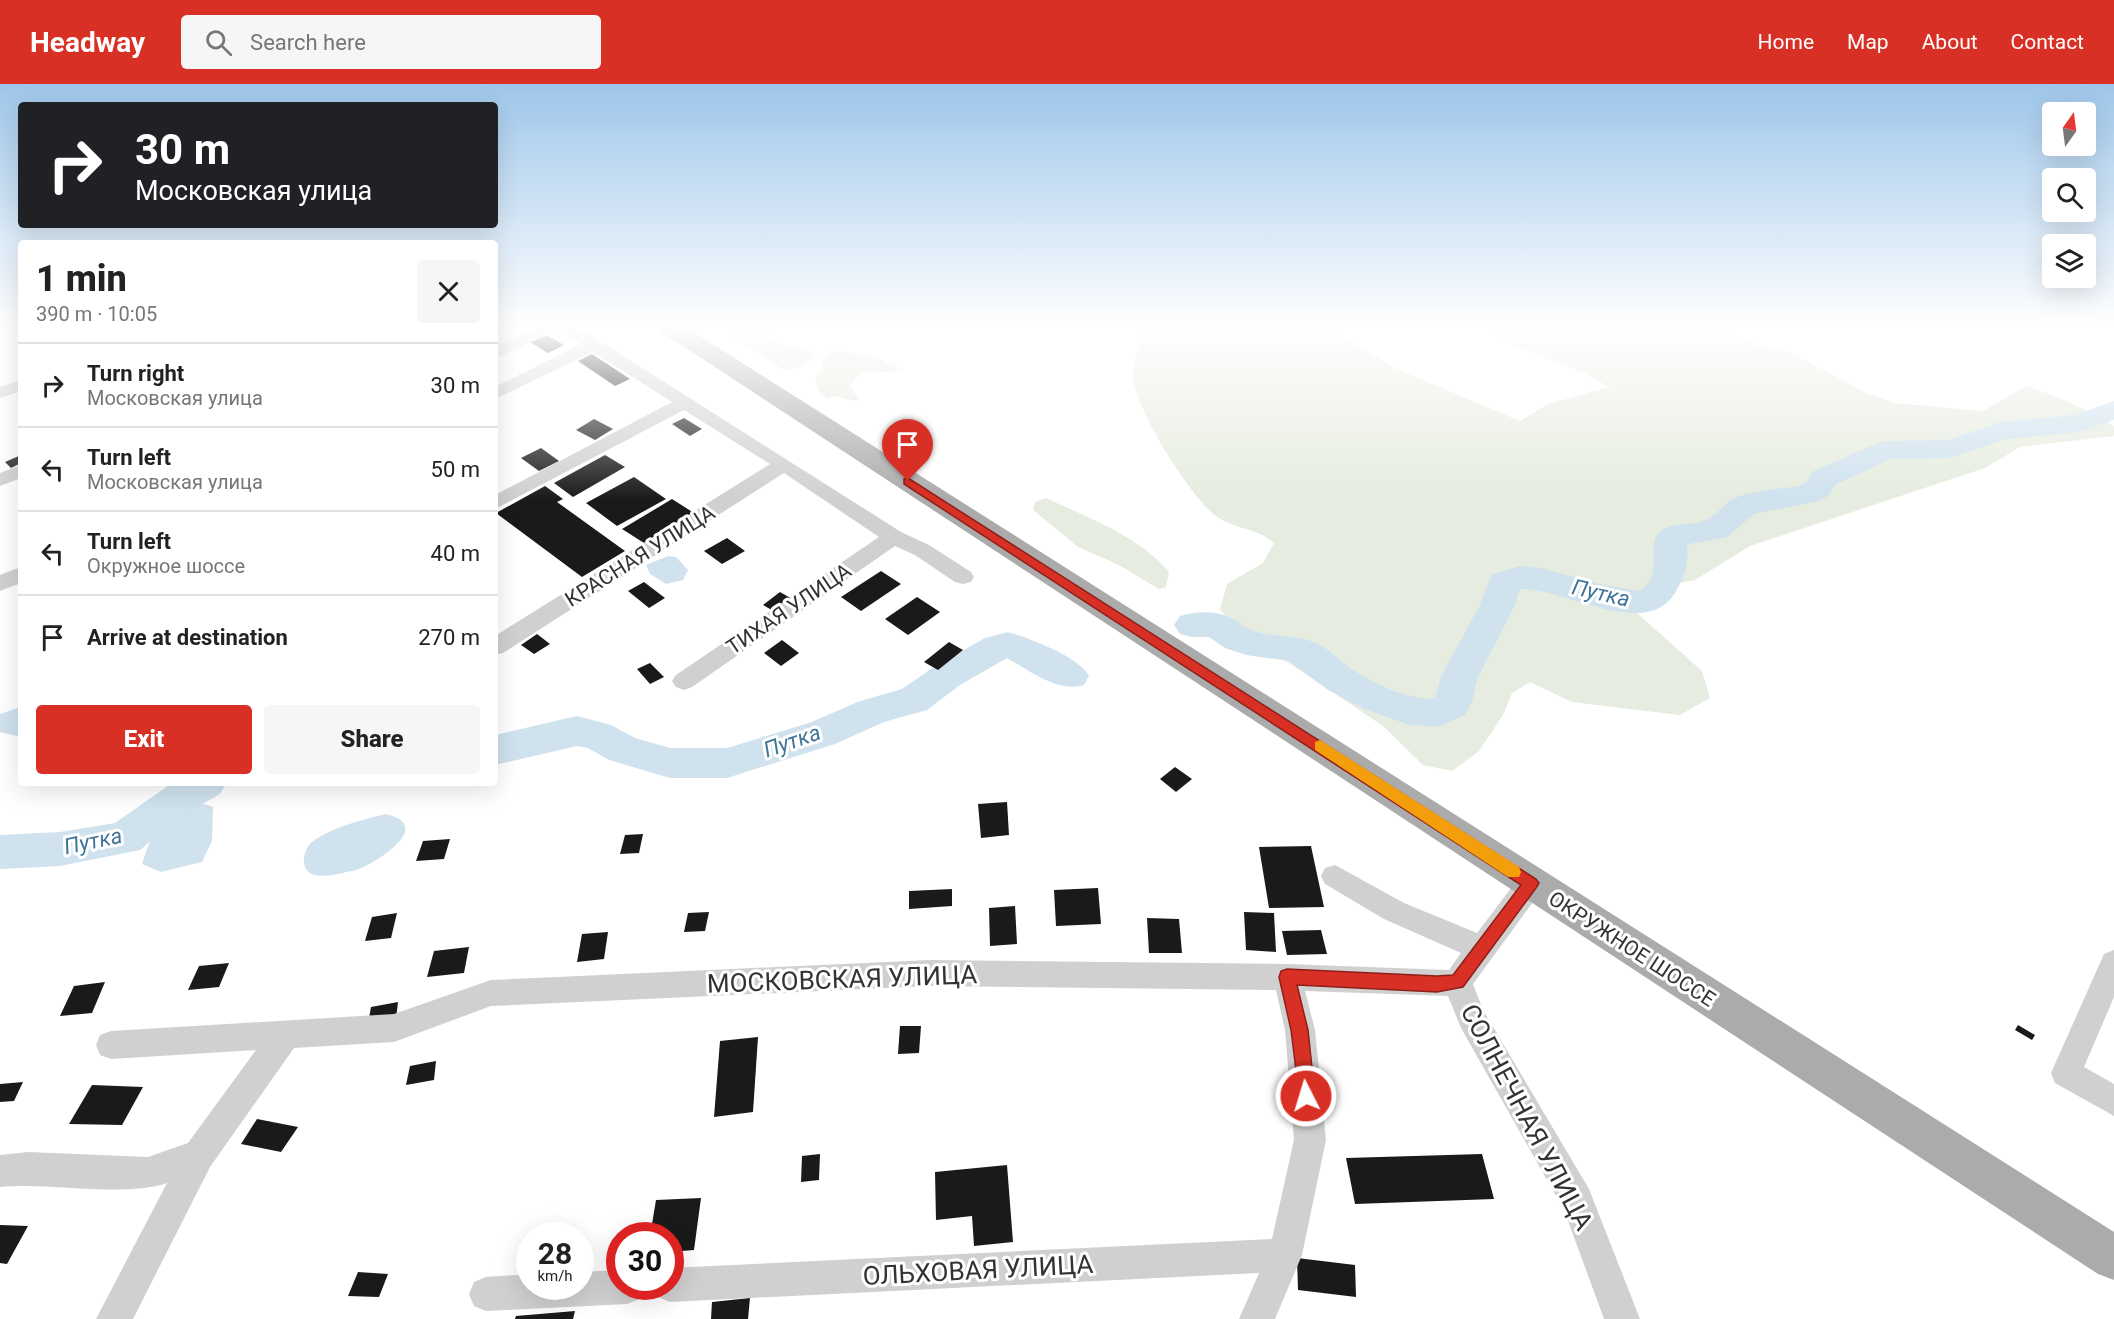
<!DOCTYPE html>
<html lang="en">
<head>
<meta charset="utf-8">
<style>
  :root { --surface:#fff; --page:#f6f6f6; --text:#222; --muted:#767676; --line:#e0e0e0; --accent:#d93025 }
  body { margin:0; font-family:Roboto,sans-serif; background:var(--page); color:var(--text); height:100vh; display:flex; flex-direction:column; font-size:22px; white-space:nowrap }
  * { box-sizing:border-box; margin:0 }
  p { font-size:20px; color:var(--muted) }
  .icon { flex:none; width:33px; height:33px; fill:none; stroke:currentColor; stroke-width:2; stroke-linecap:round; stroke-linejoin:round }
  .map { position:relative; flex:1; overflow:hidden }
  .sheet { position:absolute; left:18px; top:156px; width:480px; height:546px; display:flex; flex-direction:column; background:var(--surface); border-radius:6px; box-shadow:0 6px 24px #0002 }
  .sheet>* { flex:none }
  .banner { position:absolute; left:18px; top:18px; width:480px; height:126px; border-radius:6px; box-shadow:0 6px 24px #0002; background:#202124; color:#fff; overflow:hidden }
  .needle { width:39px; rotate:14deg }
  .tools { position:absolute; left:2042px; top:18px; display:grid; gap:12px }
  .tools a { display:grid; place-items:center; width:54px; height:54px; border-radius:6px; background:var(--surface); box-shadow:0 6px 24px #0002; font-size:30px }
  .speed { position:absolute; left:516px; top:1138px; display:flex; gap:12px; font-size:30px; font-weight:700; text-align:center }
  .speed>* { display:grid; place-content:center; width:78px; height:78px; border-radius:50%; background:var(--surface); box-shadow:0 6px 24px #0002; line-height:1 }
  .speed small { font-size:15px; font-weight:400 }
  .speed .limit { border:9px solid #d22; background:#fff; color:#111 }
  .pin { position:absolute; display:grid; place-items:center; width:51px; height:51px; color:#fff; margin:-62px -26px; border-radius:50% 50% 50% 0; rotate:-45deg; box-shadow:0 0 6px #0007 }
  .pin .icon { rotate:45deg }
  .me { position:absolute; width:66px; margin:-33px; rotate:355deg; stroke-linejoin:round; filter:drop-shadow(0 0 4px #0008) }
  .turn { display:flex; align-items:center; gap:21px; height:126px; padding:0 18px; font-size:27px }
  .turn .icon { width:78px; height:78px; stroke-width:2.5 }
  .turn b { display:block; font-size:42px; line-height:51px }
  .round { display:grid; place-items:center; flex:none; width:63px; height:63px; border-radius:6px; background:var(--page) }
  .summary { display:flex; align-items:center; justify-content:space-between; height:102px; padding:0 18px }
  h1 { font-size:36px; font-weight:800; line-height:45px }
  .action { display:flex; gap:12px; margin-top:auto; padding:12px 18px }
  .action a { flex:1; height:69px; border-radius:6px; background:var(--accent); color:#fff; font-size:24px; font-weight:800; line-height:69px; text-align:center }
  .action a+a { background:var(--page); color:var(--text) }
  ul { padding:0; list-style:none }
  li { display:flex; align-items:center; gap:18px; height:84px; padding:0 18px; border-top:2px solid var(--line) }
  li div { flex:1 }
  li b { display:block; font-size:22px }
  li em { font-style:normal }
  header { display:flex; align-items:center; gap:36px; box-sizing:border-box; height:84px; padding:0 30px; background:var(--accent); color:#fff }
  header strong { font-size:28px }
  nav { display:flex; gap:33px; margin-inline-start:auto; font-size:21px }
  .search { width:420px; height:54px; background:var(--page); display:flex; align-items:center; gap:15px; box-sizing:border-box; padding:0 21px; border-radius:6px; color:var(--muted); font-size:22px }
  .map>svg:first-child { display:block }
  .green { fill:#e6ecdf }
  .water { fill:#cfe2ee }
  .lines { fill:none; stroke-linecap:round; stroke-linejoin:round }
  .river { fill:#cfe2ee; fill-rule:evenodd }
  .building { fill:#1a1a1a }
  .minor { fill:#d0d0d0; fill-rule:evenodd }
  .major { fill:#ababab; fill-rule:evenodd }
  .route { fill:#d93025; stroke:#8d1f18; stroke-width:1.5 }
  .slow { fill:#f59e0b }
  .labels { text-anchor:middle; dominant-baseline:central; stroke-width:6; stroke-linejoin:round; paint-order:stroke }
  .street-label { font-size:21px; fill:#333; stroke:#fff }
  .water-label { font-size:22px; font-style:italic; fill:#3f7597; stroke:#fff }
  .near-street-label { font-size:26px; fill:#333; stroke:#fff }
</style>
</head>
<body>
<header>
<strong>Headway</strong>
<div class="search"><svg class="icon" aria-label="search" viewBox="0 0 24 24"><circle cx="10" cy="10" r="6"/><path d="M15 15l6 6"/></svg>Search here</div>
<nav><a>Home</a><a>Map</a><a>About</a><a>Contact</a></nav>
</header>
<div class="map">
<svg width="2114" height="1235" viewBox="0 0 2114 1235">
  <rect width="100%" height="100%" fill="#fff"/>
  <g class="green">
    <polygon points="732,242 772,242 767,247 771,257 809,267 815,272 802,283 785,287 731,252"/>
    <path d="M1147 242H1325L1397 285 1520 337 1548 320 1609 303 1589 291 1511 260 1488 242H1714L1759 262 1790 268 1864 308 1894 319 1983 327 2026 302C2056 311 2087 326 2114 342V352L2020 363 1985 384 1750 462 1695 496 1639 506 1638 530 1702 587 1710 614 1680 631 1572 618 1530 598 1512 609 1503 631 1479 667 1452 687 1423 681 1383 642 1240 546 1220 526 1227 500 1263 479 1274 459C1258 444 1233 445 1216 432 1190 412 1141 333 1134 300 1130 281 1141 259 1147 242Z"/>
    <path d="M833 267C848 268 862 269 876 274 886 278 891 282 902 284L903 287 859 289 850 303 859 315 854 317 835 312 827 315 818 306 815 293 823 284V273Z"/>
    <path d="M1046 414C1088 434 1139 452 1169 488L1166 503 1159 505 1119 481 1078 463 1033 426 1035 418Z"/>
  </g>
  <g class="water">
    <polygon points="668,472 676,473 688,486 683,496 666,500 650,490 646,481"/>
    <polygon points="21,623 21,653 0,648 0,630"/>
    <path d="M204 720 213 723 212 757 202 778 161 788 142 780C153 744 164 725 204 720Z"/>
    <path d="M386 730C392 732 403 734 405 742 410 758 366 785 352 787 336 790 302 801 304 774 305 768 307 762 312 758 332 743 362 736 386 730Z"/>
  </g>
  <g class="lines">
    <g class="river">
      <path d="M2114 317V336L2079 348 2006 355 1951 374 1891 375 1835 401 1829 411 1819 417 1754 430 1727 453 1689 460 1687 461C1689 481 1685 492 1675 509 1645 557 1565 504 1520 505L1514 523 1478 593 1472 617 1465 631 1438 643 1410 641 1365 625 1328 606 1289 577 1246 571 1225 564 1209 553H1192L1180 550 1174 541 1180 532C1197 527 1216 526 1233 535 1239 538 1243 543 1249 545 1269 554 1294 550 1316 559 1329 565 1338 575 1349 583 1373 600 1406 615 1435 615L1441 592 1479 523 1492 490 1520 482 1540 484 1600 500 1638 507C1665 496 1646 463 1658 450 1672 436 1691 443 1706 436 1716 432 1723 421 1731 416 1746 407 1781 405 1799 402L1806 398 1812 388 1875 360 1886 357 1948 356 2001 338 2074 331Z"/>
      <path d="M1008 548C1030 555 1078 572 1089 592L1084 601C1058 609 1030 587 1007 574L960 601 927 626 884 638 835 660 727 694H670L609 676 588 664 577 662 495 681V651L577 632 611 641 635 654 670 664H727L809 639 860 617 902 605 934 583 985 554Z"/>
      <polygon points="172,699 226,699 220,710 183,731 140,766 60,782 0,785 0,751 60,748 115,739"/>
    </g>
  </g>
  <g class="building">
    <polygon points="545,250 564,261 548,269 530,258"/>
    <polygon points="592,270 630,295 615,302 578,277"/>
    <polygon points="684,334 702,345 690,352 672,340"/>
    <polygon points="594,335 613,345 595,356 576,346"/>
    <polygon points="541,364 559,377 539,387 521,374"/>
    <polygon points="21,371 21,379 11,384 5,378"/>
    <polygon points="605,371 625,383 573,413 554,399"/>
    <polygon points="634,393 666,415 617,442 586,419"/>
    <polygon points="545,402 563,415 557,418 625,467 582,493 496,429"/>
    <polygon points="672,415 694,429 644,459 622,445"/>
    <polygon points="727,454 745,467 722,480 704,467"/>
    <polygon points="881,487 901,500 861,527 841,513"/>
    <polygon points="644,498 665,514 649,524 628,507"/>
    <polygon points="780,508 794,516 777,529 763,521"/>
    <polygon points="917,513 940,528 908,551 885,535"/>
    <polygon points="537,550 550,560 534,570 521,561"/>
    <polygon points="782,556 799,569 781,582 764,569"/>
    <polygon points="949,558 963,566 938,586 924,578"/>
    <polygon points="650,579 664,593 650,600 637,585"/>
    <polygon points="1175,683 1192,695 1176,708 1160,695"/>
    <polygon points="1007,718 1009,751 981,754 978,720"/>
    <polygon points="643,750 639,769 620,770 625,751"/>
    <polygon points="450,755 444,775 416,777 423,757"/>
    <polygon points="1311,762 1324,823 1269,824 1259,763"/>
    <polygon points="1098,804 1101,840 1056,842 1054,806"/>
    <polygon points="952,805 952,822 909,825 909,807"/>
    <polygon points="1015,822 1017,860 990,862 989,824"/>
    <polygon points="709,828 705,847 684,848 688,829"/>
    <polygon points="1244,828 1274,829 1276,868 1246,866"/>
    <polygon points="397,829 391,854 365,857 372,833"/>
    <polygon points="1147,834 1179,835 1182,869 1149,869"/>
    <polygon points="1321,846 1327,870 1287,871 1282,847"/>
    <polygon points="608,848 604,875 577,878 582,850"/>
    <polygon points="469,863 464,889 427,893 434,867"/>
    <polygon points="229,879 219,903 188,906 199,882"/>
    <polygon points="105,898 92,929 60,932 74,902"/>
    <polygon points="398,918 396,935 368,940 371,923"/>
    <polygon points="2018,941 2035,951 2032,956 2015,946"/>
    <polygon points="900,942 921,942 919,969 898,970"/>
    <polygon points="758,953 753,1028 714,1033 720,957"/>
    <polygon points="436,977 434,996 406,1001 410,982"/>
    <polygon points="23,998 14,1017 0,1018 0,1000"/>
    <polygon points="92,1001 143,1003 122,1041 69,1040"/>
    <polygon points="257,1035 298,1043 281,1068 241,1060"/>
    <polygon points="820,1070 819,1096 801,1098 802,1072"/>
    <polygon points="1482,1070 1494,1115 1355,1120 1346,1074"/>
    <polygon points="1007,1081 1013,1158 974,1162 972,1132 936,1136 935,1088"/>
    <polygon points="701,1114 694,1166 670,1168 670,1152 650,1152 656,1116"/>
    <polygon points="0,1141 28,1142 7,1180 0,1179"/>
    <polygon points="1297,1174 1355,1181 1356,1213 1298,1206"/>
    <polygon points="358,1188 388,1190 379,1213 348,1212"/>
    <polygon points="750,1214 748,1235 711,1235 712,1218"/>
    <polygon points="575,1227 573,1235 515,1235 516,1232"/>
  </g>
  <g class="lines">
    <g class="minor">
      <polygon points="540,242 576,242 901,448 929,461 971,488 974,493 971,498 963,500 955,498 915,471 895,462 692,603 684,606 676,603 672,597 676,591 879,453 784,389 503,569 495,571 495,552 770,380 684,326 495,425 495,411 672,318 593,268 495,315 495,303 581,260 559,246 495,274 495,262"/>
      <polygon points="21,296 21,307 0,314 0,303"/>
      <polygon points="21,381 21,394 0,402 0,389"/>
      <polygon points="21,483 21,499 0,507 0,491"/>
      <path d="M1335 781 1404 819 1477 849 1521 791 1531 787 1541 791 1545 799 1541 807 1473 900 1483 926 1589 1105 1640 1235H1604L1564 1126 1461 944 1448 912 1305 907 1315 946 1326 1056 1302 1171 1275 1235H1239L1259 1189 670 1218 658 1213 653 1203H670V1184L1272 1155 1294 1056 1285 946 1276 906 930 902 491 922 394 958 294 964 210 1083 133 1235H96L167 1099C122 1114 51 1098 0 1103V1071L28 1068 148 1073 188 1059 256 966 111 975 100 971 96 961 100 951 111 947 394 930 491 896 930 876 1287 880 1449 886 1461 869 1384 835 1325 800 1321 792 1325 784Z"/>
      <polygon points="2114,866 2114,913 2084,983 2114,1000 2114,1032 2055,999 2051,989 2104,870"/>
      <polygon points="620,1186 620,1203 644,1203 639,1215 627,1220 486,1227 474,1222 469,1210 474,1198 486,1193 530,1190 530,1203 580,1203 580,1188"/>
    </g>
    <polygon class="major" points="657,242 684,242 2114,1148 2114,1196 2098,1190 660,247"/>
  </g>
  <linearGradient id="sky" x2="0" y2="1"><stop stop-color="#9ec6ea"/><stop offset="0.58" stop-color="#fff"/><stop offset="1" stop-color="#fff" stop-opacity="0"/></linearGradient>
  <rect width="2114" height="415" fill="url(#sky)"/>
  <polygon class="route" points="908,394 1536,795 1539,799 1536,804 1463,903 1437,908 1297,901 1308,946 1315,1012 1312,1018 1306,1021 1300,1018 1291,946 1279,893 1281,887 1287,885 1437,892 1453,891 1521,801 904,400 904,395"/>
  <polygon class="slow" points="1320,656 1519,783 1521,788 1519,793 1508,793 1315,666 1315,658"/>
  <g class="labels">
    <g class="street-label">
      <text transform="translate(640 472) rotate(-32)">КРАСНАЯ УЛИЦА</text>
      <text transform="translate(789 525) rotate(-34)">ТИХАЯ УЛИЦА</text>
      <text transform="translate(1632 865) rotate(33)">ОКРУЖНОЕ ШОССЕ</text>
    </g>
    <g class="water-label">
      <text transform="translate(1601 509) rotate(13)">Путка</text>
      <text transform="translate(792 657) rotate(-19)">Путка</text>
      <text transform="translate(93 757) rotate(-12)">Путка</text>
    </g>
    <g class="near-street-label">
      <text transform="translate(842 895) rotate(-2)">МОСКОВСКАЯ УЛИЦА</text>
      <text transform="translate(1527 1033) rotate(62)">СОЛНЕЧНАЯ УЛИЦА</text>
      <text transform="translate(978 1186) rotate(-3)">ОЛЬХОВАЯ УЛИЦА</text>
    </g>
  </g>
</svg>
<div class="tools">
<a><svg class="needle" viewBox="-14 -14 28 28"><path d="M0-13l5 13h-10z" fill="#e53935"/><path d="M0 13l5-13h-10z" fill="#767676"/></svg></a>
<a><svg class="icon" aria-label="search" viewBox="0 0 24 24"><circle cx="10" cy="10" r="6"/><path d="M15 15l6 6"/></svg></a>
<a><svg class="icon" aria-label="layers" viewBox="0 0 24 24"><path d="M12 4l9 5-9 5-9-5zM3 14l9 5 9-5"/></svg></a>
</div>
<div class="speed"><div>28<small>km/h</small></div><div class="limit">30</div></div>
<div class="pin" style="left:908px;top:397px;background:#d93025"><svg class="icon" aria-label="arrive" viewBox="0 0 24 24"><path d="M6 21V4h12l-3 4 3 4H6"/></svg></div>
<svg class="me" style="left:1306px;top:1012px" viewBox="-20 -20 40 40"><circle r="17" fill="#d93025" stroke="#fff" stroke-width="3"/><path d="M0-11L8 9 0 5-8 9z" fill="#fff"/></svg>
<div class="banner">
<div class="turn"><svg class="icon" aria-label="right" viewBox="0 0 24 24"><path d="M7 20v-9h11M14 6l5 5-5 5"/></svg><div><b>30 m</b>Московская улица</div></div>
</div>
<section class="sheet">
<div class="summary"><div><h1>1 min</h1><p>390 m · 10:05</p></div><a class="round"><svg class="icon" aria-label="close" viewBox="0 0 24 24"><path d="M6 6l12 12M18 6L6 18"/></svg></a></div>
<ul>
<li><svg class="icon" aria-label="right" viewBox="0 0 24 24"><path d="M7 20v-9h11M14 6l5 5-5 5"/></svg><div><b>Turn right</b><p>Московская улица</p></div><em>30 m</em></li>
<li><svg class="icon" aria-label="left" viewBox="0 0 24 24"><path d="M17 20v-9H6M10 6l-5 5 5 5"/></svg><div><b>Turn left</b><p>Московская улица</p></div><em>50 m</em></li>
<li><svg class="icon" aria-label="left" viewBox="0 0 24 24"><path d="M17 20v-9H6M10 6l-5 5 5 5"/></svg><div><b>Turn left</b><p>Окружное шоссе</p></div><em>40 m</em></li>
<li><svg class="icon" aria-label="arrive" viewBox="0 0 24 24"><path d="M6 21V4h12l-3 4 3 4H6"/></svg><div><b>Arrive at destination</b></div><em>270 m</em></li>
</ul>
<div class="action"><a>Exit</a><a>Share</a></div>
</section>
</div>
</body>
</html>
